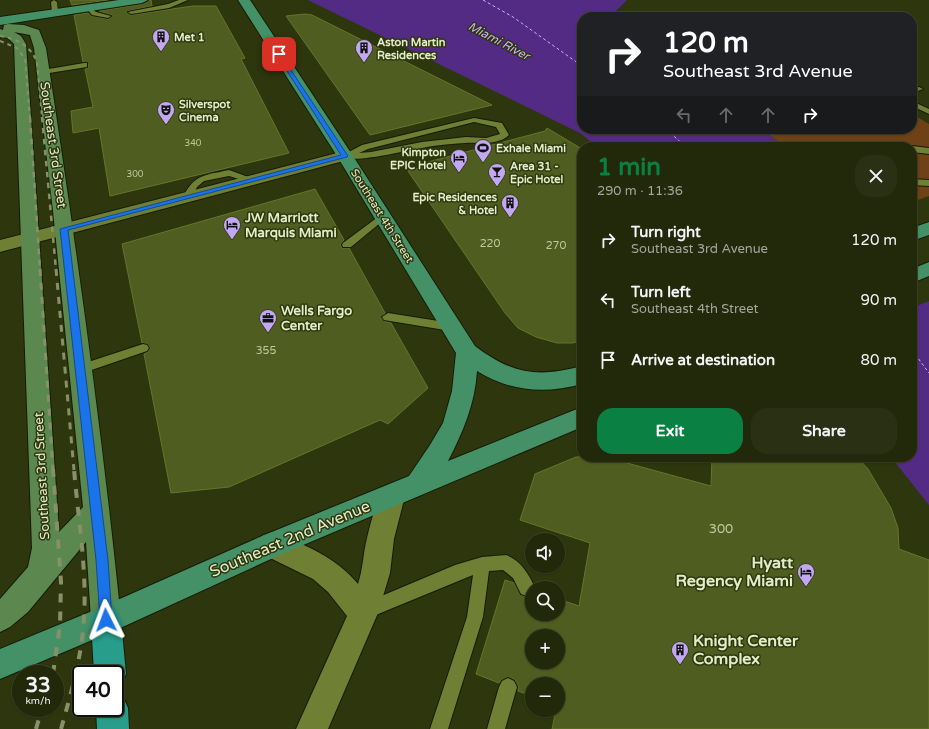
<!DOCTYPE html>
<html lang="en">
<head>
<meta charset="utf-8">
<style>
  :root { --surface:#22280a; --page:#2a3013; --text:#f1f3f6; --muted:#a2a69c; --line:#3f442b; --accent:#0b8043 }
  body { margin:0; font-family:"Varela Round",sans-serif; background:var(--page); color:var(--text); height:100vh; display:flex; flex-direction:column; font-size:15px; white-space:nowrap }
  * { box-sizing:border-box; margin:0 }
  p { font-size:13px; color:var(--muted) }
  .icon { flex:none; width:22px; height:22px; fill:none; stroke:currentColor; stroke-width:2; stroke-linecap:round; stroke-linejoin:round }
  .map { position:relative; flex:1; overflow:hidden }
  .details { position:absolute; left:577px; top:142px; width:340px; height:320px; display:flex; flex-direction:column; background:var(--surface); border-radius:16px; box-shadow:0 1px 3px #0004,0 0 0 1px var(--line) }
  .details>* { flex:none }
  .guide { position:absolute; left:577px; top:12px; width:340px; height:122px; border-radius:16px; box-shadow:0 1px 3px #0004,0 0 0 1px var(--line); background:#202124; color:#fff; overflow:hidden }
  .tools { position:absolute; left:525px; top:533px; display:grid; gap:8px }
  .tools a { display:grid; place-items:center; width:40px; height:40px; border-radius:50%; background:var(--surface); box-shadow:0 1px 3px #0004,0 0 0 1px var(--line); font-size:20px }
  .speed { position:absolute; left:12px; top:665px; display:flex; gap:8px; font-size:20px; font-weight:700; text-align:center }
  .speed>* { display:grid; place-content:center; width:52px; height:52px; border-radius:50%; background:var(--surface); box-shadow:0 1px 3px #0004,0 0 0 1px var(--line); line-height:1 }
  .speed small { font-size:10px; font-weight:400 }
  .speed .limit { border:2px solid #111; border-radius:6px; background:#fff; color:#111 }
  .pin { position:absolute; display:grid; place-items:center; width:34px; height:34px; color:#fff; margin:-17px; border-radius:8px; box-shadow:0 2px 6px #0006 }
  .me { position:absolute; width:44px; margin:-22px; rotate:357deg; stroke-linejoin:round; filter:drop-shadow(0 0 3px #0008) }
  .turn { display:flex; align-items:center; gap:14px; height:84px; padding:0 20px; font-size:18px }
  .turn .icon { width:52px; height:52px; stroke-width:2.5 }
  .turn b { display:block; font-size:28px; line-height:34px }
  .lanes { display:flex; align-items:center; height:38px; padding:0 20px; background:#0003; justify-content:center; gap:20px; direction:ltr }
  .lanes .off { opacity:.35 }
  .round { display:grid; place-items:center; flex:none; width:42px; height:42px; border-radius:16px; background:var(--page) }
  .overview { display:flex; align-items:center; justify-content:space-between; height:68px; padding:0 20px }
  h1 { font-size:24px; font-weight:800; line-height:30px; color:var(--accent) }
  .primary-button { display:flex; gap:8px; margin-top:auto; padding:8px 20px }
  .primary-button a { flex:1; height:46px; border-radius:16px; background:var(--accent); color:#fff; font-size:16px; font-weight:800; line-height:46px; text-align:center }
  .primary-button a+a { background:var(--page); color:var(--text) }
  ul { padding:0; list-style:none }
  li { display:flex; align-items:center; gap:12px; height:60px; padding:0 20px }
  li div { flex:1 }
  li b { display:block; font-size:15px }
  li em { font-style:normal }
  .map>svg:first-child { display:block }
  .green { fill:#6e4117 }
  .water { fill:#532b85 }
  .pier { fill:#2e360e }
  .lines { fill:none; stroke-linecap:round; stroke-linejoin:round }
  .ferry { stroke:#cab1fa; stroke-width:1; stroke-dasharray:3 2.5; stroke-linecap:butt }
  .building { fill:#505d20; stroke:#657529; fill-rule:evenodd }
  .lane-casing { stroke:#171c05; stroke-width:2 }
  .street-casing { stroke:#171c05; stroke-width:2 }
  .secondary-casing { stroke:#171c05; stroke-width:2 }
  .primary-casing { stroke:#171c05; stroke-width:2 }
  .highway-casing { stroke:#171c05; stroke-width:2 }
  .lane { fill:#6f7f34; fill-rule:evenodd }
  .street { fill:#6f7f34; fill-rule:evenodd }
  .secondary { fill:#5a884e; fill-rule:evenodd }
  .primary { fill:#449168; fill-rule:evenodd }
  .highway { fill:#289d8b; fill-rule:evenodd }
  .rail-far3 { stroke:#879069; stroke-width:2; stroke-dasharray:4 4; stroke-linecap:butt }
  .rail-far2 { stroke:#879069; stroke-width:2.5; stroke-dasharray:5.5 5.5; stroke-linecap:butt }
  .rail-far1 { stroke:#879069; stroke-width:3; stroke-dasharray:7 7; stroke-linecap:butt }
  .rail { stroke:#879069; stroke-width:4; stroke-dasharray:9 9; stroke-linecap:butt }
  .route { fill:#1a73e8; stroke:#114b97 }
  .labels { text-anchor:middle; dominant-baseline:central; stroke-width:3; stroke-linejoin:round; paint-order:stroke }
  .far-number-label { font-size:9px; fill:#bec89c }
  .far-poi-label { font-size:11px; font-weight:bold; fill:#e2ecc6; stroke:#2e360e; text-anchor:start }
  .far-street-label { font-size:11px; fill:#e2ecc6; stroke:#2e360e }
  .number-label { font-size:11px; fill:#bec89c }
  .far-water-label { font-size:12px; font-style:italic; fill:#cab1fa; stroke:#2e360e }
  .street-label { font-size:13px; fill:#e2ecc6; stroke:#2e360e }
  .poi-label { font-size:13px; font-weight:bold; fill:#e2ecc6; stroke:#2e360e; text-anchor:start }
  .near-number-label { font-size:13px; fill:#bec89c }
  .near-street-label { font-size:16px; fill:#e2ecc6; stroke:#2e360e }
  .near-poi-label { font-size:16px; font-weight:bold; fill:#e2ecc6; stroke:#2e360e; text-anchor:end }
</style>
</head>
<body>
<div class="map">
<svg width="929" height="729" viewBox="0 0 929 729">
  <rect width="100%" height="100%" fill="#2e360e"/>
  <polygon class="green" points="912,114 929,124 929,196 912,202 912,147 787,147 759,129 912,129"/>
  <g class="water">
    <polygon points="308,0 627,0 610,17 582,17 582,129 759,129 787,147 598,147 580,133"/>
    <polygon points="912,232 929,246 929,505 891,457 912,457"/>
  </g>
  <polygon class="pier" points="912,230 929,243 929,301 912,308"/>
  <g class="lines">
    <g class="ferry">
      <polyline points="483,0 513,17 582,66"/>
      <polyline points="666,129 686,147"/>
      <polyline points="912,350 929,373"/>
    </g>
  </g>
  <g class="building">
    <polygon points="70,0 108,0 72,5"/>
    <polygon points="149,0 151,0 152,6 128,11 127,12 131,15 193,6 216,6 245,58 241,59 289,153 110,196 99,128 73,133 71,111 93,107 85,69 88,68 88,63 83,62 74,15 88,13 92,16 109,19 112,15 99,11 142,4"/>
    <polygon points="305,14 312,15 492,105 370,135 286,16"/>
    <polygon points="547,128 582,149 582,340 573,343 557,343 536,337 518,328 505,313 408,171 431,165 428,162 545,131"/>
    <polygon points="315,189 344,240 341,244 342,248 349,248 385,313 381,318 384,321 391,323 428,388 388,424 380,420 229,487 171,493 144,354 148,352 150,347 147,344 142,343 122,244"/>
    <path d="M576 457H605L711 486 712 457H857L868 469 891 508 898 528 899 549 929 560V729H552L556 710H558V684H532V696L518 691V686L515 680 509 677 501 680 499 683 476 674 505 580 514 583 521 595 527 597 532 596V614H558V599L579 606 590 543 520 520 535 474ZM532 636H558V662H532Z"/>
  </g>
  <g class="lines">
    <defs>
      <g id="lane">
        <polygon points="54,0 57,2 58,12 55,14 52,12 51,2"/>
        <polygon points="179,0 188,0 169,8 131,14 128,12 168,4"/>
        <polygon points="90,7 96,12 111,16 108,18 92,15 87,9"/>
        <polygon points="84,63 87,63 87,67 43,74 39,72 43,70"/>
        <polygon points="919,87 923,89 912,93 912,89"/>
        <polygon points="912,101 929,109 929,114 912,106"/>
        <path d="M474 118 502 123 509 135C498 146 479 142 465 143 451 144 436 145 422 148 408 150 350 165 341 156L362 145ZM474 122 496 127 500 134 486 138 466 137 422 142 371 152 359 153 368 149Z"/>
        <polygon points="885,144 897,144 901,147 881,147"/>
        <polygon points="912,146 929,148 929,154 912,152 912,147 910,147"/>
        <path d="M229 170 257 180 252 183 229 176 204 181 197 187 191 199H185L183 197C194 174 206 175 229 170Z"/>
        <polygon points="912,179 929,180 929,186 912,185"/>
        <polygon points="382,214 385,215 387,217 385,219 351,247 343,247 342,245 343,243"/>
        <polygon points="388,313 451,323 455,324 457,327 455,330 451,331 384,320 382,317"/>
        <polygon points="143,344 147,345 149,348 147,351 80,374 76,372 74,369 76,366"/>
        <path d="M506 555C520 560 529 574 535 588H532V594L527 596 521 594 513 578 503 570 489 571 483 617 448 729H430L467 617 473 575 366 619 360 617 358 611 360 605 455 565 482 557Z"/>
        <polygon points="508,678 514,681 517,687 505,729 487,729 499,687 502,681"/>
      </g>
      <g id="street">
        <polygon points="345,151 351,153 353,156 351,159 0,252 0,240"/>
        <path d="M392 484 401 488 405 496 394 539 390 573 378 613 328 729H296L347 616 328 592 313 579 262 554 258 545 262 536 272 532C305 545 335 556 358 584 363 569 363 554 367 538 371 521 376 503 383 488Z"/>
      </g>
      <path id="secondary" d="M8 24 24 25 39 30 46 48C75 238 102 429 121 620L116 630 106 635 96 630 91 620 86 542 28 612 10 627 0 632V599L28 567 32 548 14 44 8 38 0 37V29L3 30 4 25ZM14 32 30 35 34 48 53 211 83 507 59 532 26 44 21 36Z"/>
      <g id="primary">
        <polygon points="119,0 148,0 142,3 0,25 0,17"/>
        <path d="M238 0H250L353 156 475 346C512 374 537 378 582 366V384C545 394 511 392 477 371 475 404 463 432 448 461L582 407V427L282 554 116 630 0 679V649L97 609 262 536 409 476 430 445 443 423 452 391 456 353 337 156Z"/>
        <polygon points="929,222 929,235 912,241 912,228"/>
        <polygon points="929,262 929,276 912,283 912,269"/>
      </g>
      <g id="highway">
        <polygon points="106,605 116,610 121,620 126,674 121,685 115,687 115,674 94,674 91,620 96,610"/>
        <polygon points="115,693 123,697 128,708 129,729 97,729 96,708 115,708"/>
      </g>
    </defs>
    <use href="#lane" class="lane-casing"/>
    <use href="#street" class="street-casing"/>
    <use href="#secondary" class="secondary-casing"/>
    <use href="#primary" class="primary-casing"/>
    <use href="#highway" class="highway-casing"/>
    <use href="#lane" class="lane"/>
    <use href="#street" class="street"/>
    <use href="#secondary" class="secondary"/>
    <use href="#primary" class="primary"/>
    <use href="#highway" class="highway"/>
    <g class="rail-far3">
      <path d="M0 36C17 39 30 45 37 62L42 118"/>
      <polyline points="0,41 17,48 25,59 30,118"/>
    </g>
    <g class="rail-far2">
      <polyline points="30,117 40,270"/>
      <polyline points="42,117 56,270"/>
    </g>
    <g class="rail-far1">
      <polyline points="40,269 53,470"/>
      <polyline points="56,269 74,470"/>
    </g>
    <g class="rail">
      <polyline points="53,674 60,625 61,582 53,469"/>
      <polyline points="36,729 42,708"/>
      <path d="M61 729C71 693 82 656 84 618 87 569 78 518 74 469"/>
    </g>
  </g>
  <polygon class="route" points="279,52 348,156 347,157 68,230 108,560 112,620 110,624 106,626 101,624 100,620 96,560 60,229 341,155 276,54"/>
  <defs>
    <symbol id="building-pin" viewBox="-11 -11 22 30"><path d="M0 17L-7.5 6A9.5 9.5 0 1 1 7.5 6Z" fill="#c2a8f2" stroke="#2e360e"/><path d="M-4-6H4V6H1V3H-1V6H-4ZM-2.5-4.3h1.7v1.8h-1.7ZM.8-4.3h1.7v1.8H.8ZM-2.5-1h1.7V.8h-1.7ZM.8-1h1.7V.8H.8Z" fill="#111"/></symbol>
    <symbol id="theatre-pin" viewBox="-11 -11 22 30"><path d="M0 17L-7.5 6A9.5 9.5 0 1 1 7.5 6Z" fill="#c2a8f2" stroke="#2e360e"/><path d="M-5-5.5Q0-4 5-5.5V0Q5 5 0 6Q-5 5-5 0ZM-3.3-2.5H-1v1.5H-3.3ZM1-2.5H3.3v1.5H1ZM-2.8 1Q0 5.5 2.8 1Z" fill="#111"/></symbol>
    <symbol id="stadium-pin" viewBox="-11 -11 22 30"><path d="M0 17L-7.5 6A9.5 9.5 0 1 1 7.5 6Z" fill="#c2a8f2" stroke="#2e360e"/><path d="M0-5a6.5 5 0 1 0 0 10a6.5 5 0 1 0 0-10ZM-3.5-1.8h7v3.6h-7Z" fill="#111"/></symbol>
    <symbol id="hotel-pin" viewBox="-11 -11 22 30"><path d="M0 17L-7.5 6A9.5 9.5 0 1 1 7.5 6Z" fill="#c2a8f2" stroke="#2e360e"/><path d="M-6-4.5h1.5V1H6V5H4.5V3h-9V5H-6ZM-4 0a1.8 1.8 0 1 1 3.6 0ZM.5 0V-2.5h3Q6-2.5 6 0Z" fill="#111"/></symbol>
    <symbol id="bar-pin" viewBox="-11 -11 22 30"><path d="M0 17L-7.5 6A9.5 9.5 0 1 1 7.5 6Z" fill="#c2a8f2" stroke="#2e360e"/><path d="M-6-5H6L.8 .8V4.5H3.5V6h-7V4.5H-.8V.8Z" fill="#111"/></symbol>
    <symbol id="office-pin" viewBox="-11 -11 22 30"><path d="M0 17L-7.5 6A9.5 9.5 0 1 1 7.5 6Z" fill="#c2a8f2" stroke="#2e360e"/><path d="M-6-3h4V-5.5h4V-3h4V5H-6ZM-1-4.5V-3h2v-1.5ZM-6 0V1H6V0Z" fill="#111"/></symbol>
  </defs>
  <g fill-rule="evenodd">
    <use href="#building-pin" x="151" y="27" width="20" height="27"/>
    <use href="#building-pin" x="354" y="38" width="20" height="27"/>
    <use href="#theatre-pin" x="156" y="100" width="20" height="27"/>
    <use href="#stadium-pin" x="473" y="138" width="20" height="27"/>
    <use href="#hotel-pin" x="449" y="148" width="20" height="27"/>
    <use href="#bar-pin" x="487" y="162" width="20" height="27"/>
    <use href="#building-pin" x="500" y="193" width="20" height="27"/>
    <use href="#hotel-pin" x="222" y="215" width="20" height="27"/>
    <use href="#office-pin" x="258" y="308" width="20" height="27"/>
    <use href="#hotel-pin" x="796" y="562" width="20" height="27"/>
    <use href="#building-pin" x="670" y="640" width="20" height="27"/>
  </g>
  <g class="labels">
    <g class="far-number-label">
      <text x="193" y="143">340</text>
      <text x="135" y="174">300</text>
    </g>
    <g class="far-poi-label">
      <text x="174" y="37">Met 1</text>
      <text x="377" y="42">Aston Martin<tspan x="377" dy="13">Residences</tspan></text>
      <text x="179" y="104">Silverspot<tspan x="179" dy="13">Cinema</tspan></text>
      <text x="496" y="148">Exhale Miami</text>
      <text x="446" y="152" text-anchor="end">Kimpton<tspan x="446" dy="13">EPIC Hotel</tspan></text>
      <text x="510" y="166">Area 31 -<tspan x="510" dy="13">Epic Hotel</tspan></text>
      <text x="497" y="197" text-anchor="end">Epic Residences<tspan x="497" dy="13">&amp; Hotel</tspan></text>
    </g>
    <g class="far-street-label">
      <text transform="translate(382 216) rotate(58)">Southeast 4th Street</text>
    </g>
    <g class="number-label">
      <text x="490" y="243">220</text>
      <text x="556" y="245">270</text>
      <text x="266" y="350">355</text>
    </g>
    <g class="far-water-label">
      <text transform="translate(499 41) rotate(28)">Miami River</text>
    </g>
    <g class="street-label">
      <text transform="translate(53 145) rotate(82)">Southeast 3rd Street</text>
      <text transform="translate(42 476) rotate(-93)">Southeast 3rd Street</text>
    </g>
    <g class="poi-label">
      <text x="245" y="218">JW Marriott<tspan x="245" dy="15">Marquis Miami</tspan></text>
      <text x="281" y="311">Wells Fargo<tspan x="281" dy="15">Center</tspan></text>
    </g>
    <g class="near-number-label">
      <text x="721" y="529">300</text>
    </g>
    <g class="near-street-label">
      <text transform="translate(290 539) rotate(-23)">Southeast 2nd Avenue</text>
    </g>
    <g class="near-poi-label">
      <text x="793" y="563">Hyatt<tspan x="793" dy="18">Regency Miami</tspan></text>
      <text x="693" y="641" text-anchor="start">Knight Center<tspan x="693" dy="18">Complex</tspan></text>
    </g>
  </g>
</svg>
<div class="tools">
<a><svg class="icon" aria-label="sound" viewBox="0 0 24 24"><path d="M4 9h4l5-4v14l-5-4H4zM17 9q2 3 0 6"/></svg></a>
<a><svg class="icon" aria-label="search" viewBox="0 0 24 24"><circle cx="10" cy="10" r="6"/><path d="M15 15l6 6"/></svg></a>
<a>+</a>
<a>−</a>
</div>
<div class="speed"><div>33<small>km/h</small></div><div class="limit">40</div></div>
<div class="pin" style="left:279px;top:54px;background:#d93025"><svg class="icon" aria-label="arrive" viewBox="0 0 24 24"><path d="M6 21V4h12l-3 4 3 4H6"/></svg></div>
<svg class="me" style="left:106px;top:620px" viewBox="-20 -20 40 40"><path d="M0-17L14 15 0 8-14 15z" fill="#1a73e8" stroke="#fff" stroke-width="4"/></svg>
<div class="guide">
<div class="turn"><svg class="icon" aria-label="right" viewBox="0 0 24 24"><path d="M7 20v-9h11M14 6l5 5-5 5"/></svg><div><b>120 m</b>Southeast 3rd Avenue</div></div>
<div class="lanes"><svg class="icon off" aria-label="left" viewBox="0 0 24 24"><path d="M17 20v-9H6M10 6l-5 5 5 5"/></svg><svg class="icon off" aria-label="ahead" viewBox="0 0 24 24"><path d="M12 20V5M6 11l6-6 6 6"/></svg><svg class="icon off" aria-label="ahead" viewBox="0 0 24 24"><path d="M12 20V5M6 11l6-6 6 6"/></svg><svg class="icon" aria-label="right" viewBox="0 0 24 24"><path d="M7 20v-9h11M14 6l5 5-5 5"/></svg></div>
</div>
<section class="details">
<div class="overview"><div><h1>1 min</h1><p>290 m · 11:36</p></div><a class="round"><svg class="icon" aria-label="close" viewBox="0 0 24 24"><path d="M6 6l12 12M18 6L6 18"/></svg></a></div>
<ul>
<li><svg class="icon" aria-label="right" viewBox="0 0 24 24"><path d="M7 20v-9h11M14 6l5 5-5 5"/></svg><div><b>Turn right</b><p>Southeast 3rd Avenue</p></div><em>120 m</em></li>
<li><svg class="icon" aria-label="left" viewBox="0 0 24 24"><path d="M17 20v-9H6M10 6l-5 5 5 5"/></svg><div><b>Turn left</b><p>Southeast 4th Street</p></div><em>90 m</em></li>
<li><svg class="icon" aria-label="arrive" viewBox="0 0 24 24"><path d="M6 21V4h12l-3 4 3 4H6"/></svg><div><b>Arrive at destination</b></div><em>80 m</em></li>
</ul>
<div class="primary-button"><a>Exit</a><a>Share</a></div>
</section>
</div>
</body>
</html>
